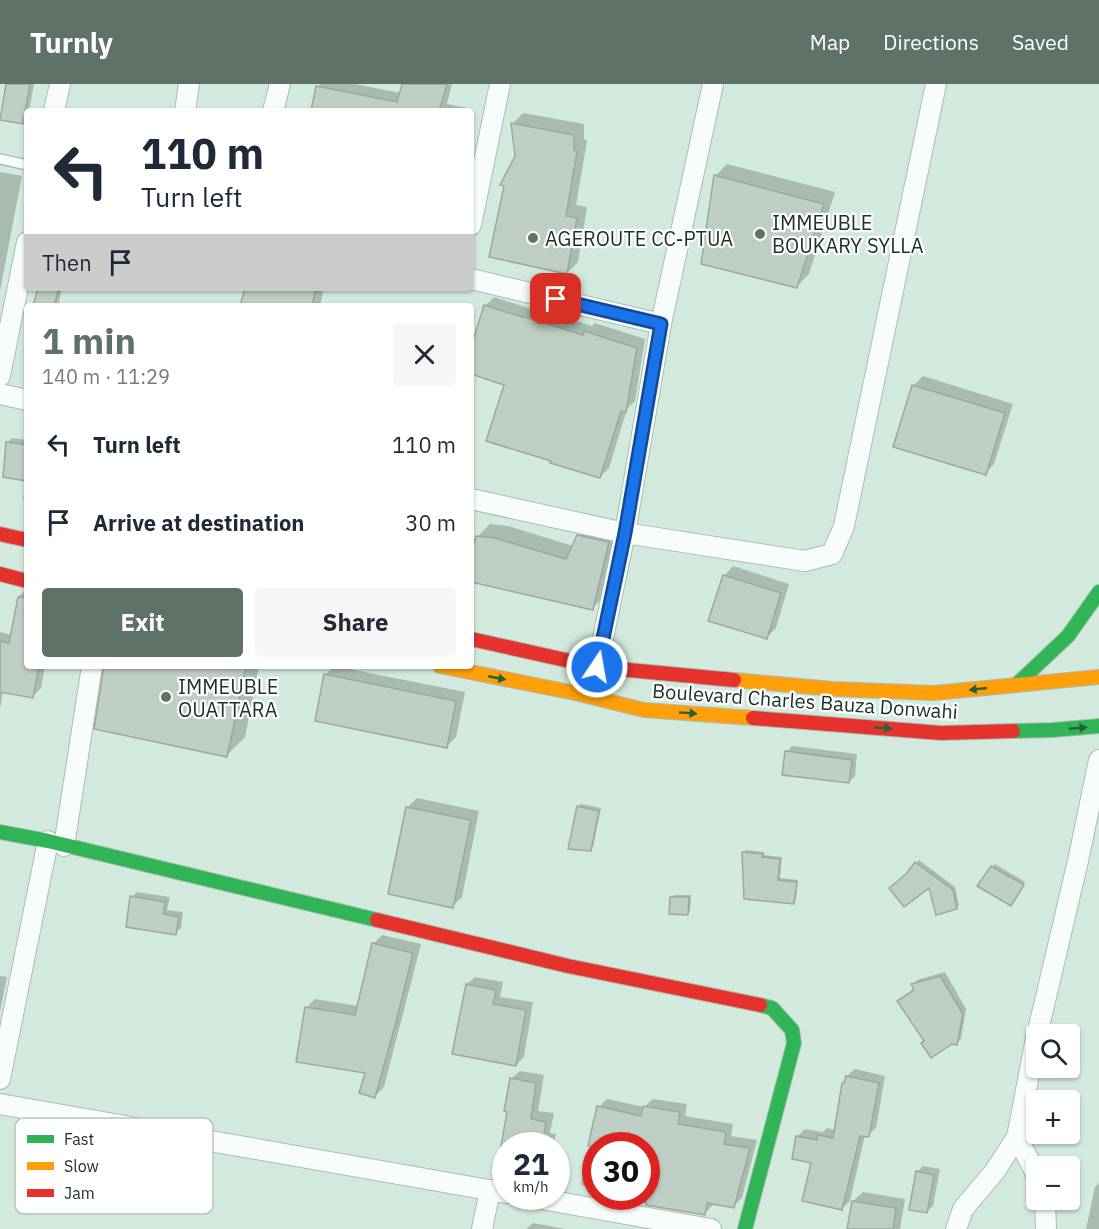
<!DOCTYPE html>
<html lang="en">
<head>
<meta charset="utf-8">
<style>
  :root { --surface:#fff; --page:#f6f6f7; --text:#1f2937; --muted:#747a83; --accent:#5e7267 }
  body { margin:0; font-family:"IBM Plex Sans",sans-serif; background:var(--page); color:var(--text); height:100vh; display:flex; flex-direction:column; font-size:22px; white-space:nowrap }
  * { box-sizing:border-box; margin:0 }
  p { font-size:20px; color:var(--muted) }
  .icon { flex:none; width:33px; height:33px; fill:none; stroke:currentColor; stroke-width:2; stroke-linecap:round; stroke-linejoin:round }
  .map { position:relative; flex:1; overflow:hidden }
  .sheet { position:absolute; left:24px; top:219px; width:450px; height:366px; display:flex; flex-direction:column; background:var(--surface); border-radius:6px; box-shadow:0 2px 4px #0004 }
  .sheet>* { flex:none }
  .top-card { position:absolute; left:24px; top:24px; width:450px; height:183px; border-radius:6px; box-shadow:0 2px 4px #0004; background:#fff; color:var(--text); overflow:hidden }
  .tools { position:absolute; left:1026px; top:940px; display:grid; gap:12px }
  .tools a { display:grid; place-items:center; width:54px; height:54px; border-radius:6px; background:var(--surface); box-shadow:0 2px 4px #0004; font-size:30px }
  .speed { position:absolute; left:492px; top:1048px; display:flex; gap:12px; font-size:30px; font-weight:700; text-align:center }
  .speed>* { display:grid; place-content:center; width:78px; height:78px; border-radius:50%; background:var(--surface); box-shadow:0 2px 4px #0004; line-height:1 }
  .speed small { font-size:15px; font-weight:400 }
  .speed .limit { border:9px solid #d22; background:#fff; color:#111 }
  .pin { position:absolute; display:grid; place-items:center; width:51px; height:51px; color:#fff; margin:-26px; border-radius:12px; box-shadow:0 3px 9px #0006 }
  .me { position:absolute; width:66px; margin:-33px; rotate:12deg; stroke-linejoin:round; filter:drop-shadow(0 0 4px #0008) }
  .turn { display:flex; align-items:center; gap:21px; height:126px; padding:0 18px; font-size:27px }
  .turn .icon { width:78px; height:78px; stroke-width:2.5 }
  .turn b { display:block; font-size:42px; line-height:51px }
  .then { display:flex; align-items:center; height:57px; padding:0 18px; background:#0003; gap:12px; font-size:22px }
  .round { display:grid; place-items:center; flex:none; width:63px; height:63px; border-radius:6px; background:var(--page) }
  .head { display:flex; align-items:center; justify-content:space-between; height:102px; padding:0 18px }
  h1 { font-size:36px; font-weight:800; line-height:45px; color:var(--accent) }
  .button { display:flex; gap:12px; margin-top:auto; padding:12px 18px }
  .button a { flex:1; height:69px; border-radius:6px; background:var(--accent); color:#fff; font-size:24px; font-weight:800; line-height:69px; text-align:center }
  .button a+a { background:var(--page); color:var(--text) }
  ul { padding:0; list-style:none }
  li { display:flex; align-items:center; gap:18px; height:78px; padding:0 18px }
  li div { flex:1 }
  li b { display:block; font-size:22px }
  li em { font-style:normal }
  header { display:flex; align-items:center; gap:36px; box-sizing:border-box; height:84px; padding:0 30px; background:var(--accent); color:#fff }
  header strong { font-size:28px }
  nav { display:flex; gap:33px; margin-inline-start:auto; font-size:21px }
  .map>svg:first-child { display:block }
  .shadow { fill:#0003 }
  .building { fill:#becec2; stroke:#99a99d; stroke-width:1.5 }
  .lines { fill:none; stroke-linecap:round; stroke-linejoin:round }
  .lane-casing { stroke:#aabdb3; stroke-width:12 }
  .street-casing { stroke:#aabdb3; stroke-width:22 }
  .fast-casing { stroke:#aabdb3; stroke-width:16 }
  .slow-casing { stroke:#aabdb3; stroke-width:16 }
  .jam-casing { stroke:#aabdb3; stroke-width:16 }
  .lane { stroke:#f8fcfa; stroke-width:9 }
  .street { stroke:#f8fcfa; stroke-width:20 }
  .fast { stroke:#30b455; stroke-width:14 }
  .slow { stroke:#ff9f0a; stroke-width:14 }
  .jam { stroke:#e5322d; stroke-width:14 }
  .oneway { fill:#266038 }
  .route-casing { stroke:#114b97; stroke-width:15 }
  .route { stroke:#1a73e8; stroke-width:10 }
  .poi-dot { fill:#5e7267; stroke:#fff; stroke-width:2 }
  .labels { text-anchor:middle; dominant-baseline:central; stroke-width:4.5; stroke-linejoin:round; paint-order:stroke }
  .poi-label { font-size:20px; fill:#203228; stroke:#fff; text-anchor:start }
  .street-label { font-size:20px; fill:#203228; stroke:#fff }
  .key { fill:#fff; stroke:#bcc2be; stroke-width:1.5 }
  .key-label { font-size:16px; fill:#203228 }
</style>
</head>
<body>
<header>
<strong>Turnly</strong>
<nav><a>Map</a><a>Directions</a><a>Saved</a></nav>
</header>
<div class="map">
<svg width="1099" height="1145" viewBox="0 0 1099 1145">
  <rect width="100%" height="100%" fill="#d2eadd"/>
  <g class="shadow">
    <polygon points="7,0 34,0 29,27 27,27 27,34 22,39"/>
    <polygon points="320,0 355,0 401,9 404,0 452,0 447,20 468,24 467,27 313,27 318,3"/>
    <polygon points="523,29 584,40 584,55 587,57 576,121 587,123 578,178 567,189 516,72 512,40"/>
    <polygon points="727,80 835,108 809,190 797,202 715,92"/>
    <polygon points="0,88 22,92 0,207"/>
    <polygon points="39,204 62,204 58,222 35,222"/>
    <polygon points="247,204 324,204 320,222 242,222"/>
    <polygon points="494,213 531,225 532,223 592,242 595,239 645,255 635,317 627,325 609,384 600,393 506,300 471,289 471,268 485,222"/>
    <polygon points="923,292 1013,320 994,380 985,390 895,362 914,301"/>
    <polygon points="12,354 27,356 27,416 23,415 26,395 7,359"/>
    <polygon points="590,439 620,446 605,512 592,524 471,496 471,475 477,453 490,440 508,442 573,462 578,452"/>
    <polygon points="733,482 789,500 776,544 767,553 724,492"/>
    <polygon points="27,505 27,582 45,582 41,604 32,613 3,607 0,625 0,548 13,551 19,512"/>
    <polygon points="105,582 259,582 245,653 227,671"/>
    <polygon points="334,582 465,608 456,653 447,662 325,591"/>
    <polygon points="792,662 857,670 855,692 849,698 786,668"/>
    <polygon points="417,714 479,727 462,813 453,822 408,723"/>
    <polygon points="581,720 601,724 593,763 590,766 578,723"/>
    <polygon points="746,766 765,768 764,771 782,773 780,794 798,796 796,815 794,818 743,769"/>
    <polygon points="919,776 955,803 959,821 957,824 909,789"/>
    <polygon points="995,780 1025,798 1014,818 979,801"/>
    <polygon points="137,808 170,813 167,826 183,828 181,844 175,849 132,813"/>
    <polygon points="674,811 691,811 690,827 688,829 672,813"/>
    <polygon points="382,851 421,860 384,1003 375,1012 367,988 306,924 315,915 358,922 373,860"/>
    <polygon points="945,888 966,925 961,955 957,959 926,957 903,913 915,905 913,901 917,896"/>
    <polygon points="0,892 7,893 0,927"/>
    <polygon points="475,893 503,898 500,913 533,918 524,973 516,981 467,900"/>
    <polygon points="855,985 885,992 876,1044 868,1051 865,1051 850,1117 842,1125 797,1053 805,1045 823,1048 827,1044 836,1046 843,999 846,996 847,992"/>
    <polygon points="520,987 544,991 538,1027 554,1029 550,1049 556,1050 553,1062 506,1062 506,1085 499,1084 509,1026 511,995"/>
    <polygon points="607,1015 644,1023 653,1015 687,1020 685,1032 733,1040 731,1052 757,1056 742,1114 734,1122 713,1118 713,1121 705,1129 623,1116 623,1113 646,1113 646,1062 596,1062 596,1104 581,1101 599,1023"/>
    <polygon points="923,1082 940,1085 933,1122 927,1128 917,1088"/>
    <polygon points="1099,1099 1099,1145 1086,1145 1095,1103"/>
    <polygon points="863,1108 905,1115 900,1145 849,1145 853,1117"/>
    <polygon points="533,1139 565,1145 526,1145"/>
  </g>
  <g class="building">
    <polygon points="6,0 30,0 23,40 0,36"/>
    <polygon points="402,0 447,0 439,27 311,27 316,2 397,18"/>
    <polygon points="511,39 574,51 574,66 577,68 566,132 577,134 567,190 489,173 504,102 500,101 515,72"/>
    <polygon points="714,91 824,120 797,204 701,180"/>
    <polygon points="38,204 59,204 54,222 33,222"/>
    <polygon points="245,204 316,204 312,222 240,222"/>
    <polygon points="484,221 522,233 522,232 583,251 584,247 637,264 626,328 621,327 600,394 550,379 551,377 486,357 504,301 471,290 471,263"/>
    <polygon points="912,301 1005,329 986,391 893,363"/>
    <polygon points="6,358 27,361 27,397 3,393"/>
    <polygon points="577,451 609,458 593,526 471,498 471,469 476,452 495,454 566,475"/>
    <polygon points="723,491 781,509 767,555 708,537"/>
    <polygon points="18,513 27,514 27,582 39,582 33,614 0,608 0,557 9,559"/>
    <polygon points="104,582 246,582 227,673 94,645"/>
    <polygon points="324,590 456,617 447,664 315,637"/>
    <polygon points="785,667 852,676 849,699 782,691"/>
    <polygon points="577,722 599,727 591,767 568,765"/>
    <polygon points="406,723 471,736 453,824 388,810"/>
    <polygon points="742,768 763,770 762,773 780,775 778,796 797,798 794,820 744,815"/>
    <polygon points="915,778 953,806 957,825 936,831 929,804 904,823 889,804 906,790"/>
    <polygon points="991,782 1024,801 1011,822 977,802"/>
    <polygon points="130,812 165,818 163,830 179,833 176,851 126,843"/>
    <polygon points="670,813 689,813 688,831 669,830"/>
    <polygon points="372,859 413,869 396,938 375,1014 359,1009 365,989 296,978 305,923 355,931"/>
    <polygon points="940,892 963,930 957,961 952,960 931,974 921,959 924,957 897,917 914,906 911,900"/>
    <polygon points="466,900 496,906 493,920 526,926 516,982 452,970"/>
    <polygon points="846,992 879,999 869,1053 860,1052 842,1126 802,1117 811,1079 792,1075 796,1052 817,1056 818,1051 833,1054 842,999 844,999"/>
    <polygon points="510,994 536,999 531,1035 546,1038 542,1062 501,1062 507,1028 504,1027"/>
    <polygon points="597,1022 641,1032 643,1022 680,1028 678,1040 726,1048 724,1060 750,1064 734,1124 707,1119 705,1131 646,1121 646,1062 588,1062"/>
    <polygon points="916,1087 934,1091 927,1129 909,1126"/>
    <polygon points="852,1117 896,1124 893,1145 847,1145"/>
  </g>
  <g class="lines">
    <defs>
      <polyline id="lane" points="0,75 27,81"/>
      <g id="street">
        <polyline points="54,27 60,0"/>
        <polyline points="185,27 189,0"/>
        <polyline points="273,27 280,0"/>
        <polyline points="471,141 500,0"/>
        <polyline points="471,195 661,240"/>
        <polyline points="0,292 27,158"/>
        <polyline points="0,310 27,316"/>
        <polyline points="471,415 625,449 805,477 832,470 844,442 936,0"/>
        <polyline points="597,583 625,449 661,240 713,0"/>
        <polyline points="64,762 92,582"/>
        <polyline points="1037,951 1078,777 1099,676"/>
        <polyline points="1036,954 1017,1053 1036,1090"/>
        <polyline points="0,995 48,757"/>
        <polyline points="0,1020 506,1109"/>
        <polyline points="530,1113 711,1145"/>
        <polyline points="1045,1116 1046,1145"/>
        <polyline points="482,1145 490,1106"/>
        <polyline points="956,1145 963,1125 995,1087 1017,1053"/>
      </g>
      <g id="fast">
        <polyline points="1016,601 1068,552 1099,508"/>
        <polyline points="1013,647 1053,646 1099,642"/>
        <polyline points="0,748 48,757 377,836"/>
        <polyline points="745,1145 794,959 792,946 772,924 760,921"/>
      </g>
      <g id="slow">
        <polyline points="440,582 575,609 644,626 753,634"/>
        <polyline points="734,596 833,605 934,609 1099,593"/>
      </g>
      <g id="jam">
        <polyline points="0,450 27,456"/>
        <polyline points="0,490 27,497"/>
        <polyline points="471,555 597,583 734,596"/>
        <polyline points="753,634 941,649 1013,647"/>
        <polyline points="377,836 568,882 760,921"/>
      </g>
    </defs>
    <use href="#lane" class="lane-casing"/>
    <use href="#street" class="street-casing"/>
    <use href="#fast" class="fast-casing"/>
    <use href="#slow" class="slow-casing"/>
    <use href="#jam" class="jam-casing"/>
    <use href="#lane" class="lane"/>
    <use href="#street" class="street"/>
    <use href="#fast" class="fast"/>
    <use href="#slow" class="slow"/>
    <use href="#jam" class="jam"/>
  </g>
  <defs><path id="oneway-solid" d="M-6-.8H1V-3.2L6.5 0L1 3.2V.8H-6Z" transform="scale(1.5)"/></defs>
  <g class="oneway">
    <use href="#oneway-solid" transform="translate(497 594) rotate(11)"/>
    <use href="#oneway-solid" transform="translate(978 605) rotate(174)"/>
    <use href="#oneway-solid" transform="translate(688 629) rotate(4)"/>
    <use href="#oneway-solid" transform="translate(883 644) rotate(4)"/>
    <use href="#oneway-solid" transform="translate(1078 644) rotate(-5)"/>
  </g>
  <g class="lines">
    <defs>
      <polyline id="route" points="556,215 661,240 625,449 597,583"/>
    </defs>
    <use href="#route" class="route-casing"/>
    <use href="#route" class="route"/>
  </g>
  <g class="poi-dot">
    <circle cx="760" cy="150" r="6"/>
    <circle cx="533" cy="154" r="6"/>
    <circle cx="166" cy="613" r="6"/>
  </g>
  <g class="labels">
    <g class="poi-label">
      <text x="772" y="138">IMMEUBLE<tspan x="772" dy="23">BOUKARY SYLLA</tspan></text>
      <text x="545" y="154">AGEROUTE CC-PTUA</text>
      <text x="178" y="602">IMMEUBLE<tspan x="178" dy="23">OUATTARA</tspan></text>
    </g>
    <g class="street-label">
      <text transform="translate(805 617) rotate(4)">Boulevard Charles Bauza Donwahi</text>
    </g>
  </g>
  <rect x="15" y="1034" width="198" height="96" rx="9" class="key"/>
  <rect x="27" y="1051" width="27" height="8" fill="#30b455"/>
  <rect x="27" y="1078" width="27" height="8" fill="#ff9f0a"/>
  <rect x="27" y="1105" width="27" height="8" fill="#e5322d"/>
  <g class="key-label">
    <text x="64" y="1061">Fast</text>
    <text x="64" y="1088">Slow</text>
    <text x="64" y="1115">Jam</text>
  </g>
</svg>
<div class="tools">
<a><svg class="icon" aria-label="search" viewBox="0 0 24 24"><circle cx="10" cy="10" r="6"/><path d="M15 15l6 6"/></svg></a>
<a>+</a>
<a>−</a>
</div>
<div class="speed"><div>21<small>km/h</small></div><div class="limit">30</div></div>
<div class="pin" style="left:556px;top:215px;background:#d93025"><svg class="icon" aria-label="arrive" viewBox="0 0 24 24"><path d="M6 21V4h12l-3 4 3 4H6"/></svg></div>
<svg class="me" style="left:597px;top:583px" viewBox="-20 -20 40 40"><circle r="17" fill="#1a73e8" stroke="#fff" stroke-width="3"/><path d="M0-11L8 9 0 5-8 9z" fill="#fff"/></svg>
<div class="top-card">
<div class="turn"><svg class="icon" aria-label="left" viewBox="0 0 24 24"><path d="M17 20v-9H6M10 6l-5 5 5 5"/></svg><div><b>110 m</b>Turn left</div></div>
<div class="then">Then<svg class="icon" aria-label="arrive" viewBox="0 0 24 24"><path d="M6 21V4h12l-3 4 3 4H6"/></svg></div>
</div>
<section class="sheet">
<div class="head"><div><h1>1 min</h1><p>140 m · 11:29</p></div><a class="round"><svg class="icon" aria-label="close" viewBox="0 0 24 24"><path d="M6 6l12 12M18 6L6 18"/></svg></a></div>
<ul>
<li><svg class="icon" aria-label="left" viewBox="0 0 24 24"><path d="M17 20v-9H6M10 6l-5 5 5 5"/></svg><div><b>Turn left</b></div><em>110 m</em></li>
<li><svg class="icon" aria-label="arrive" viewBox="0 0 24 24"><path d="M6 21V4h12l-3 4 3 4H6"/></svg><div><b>Arrive at destination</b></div><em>30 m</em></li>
</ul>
<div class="button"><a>Exit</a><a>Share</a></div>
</section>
</div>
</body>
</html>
